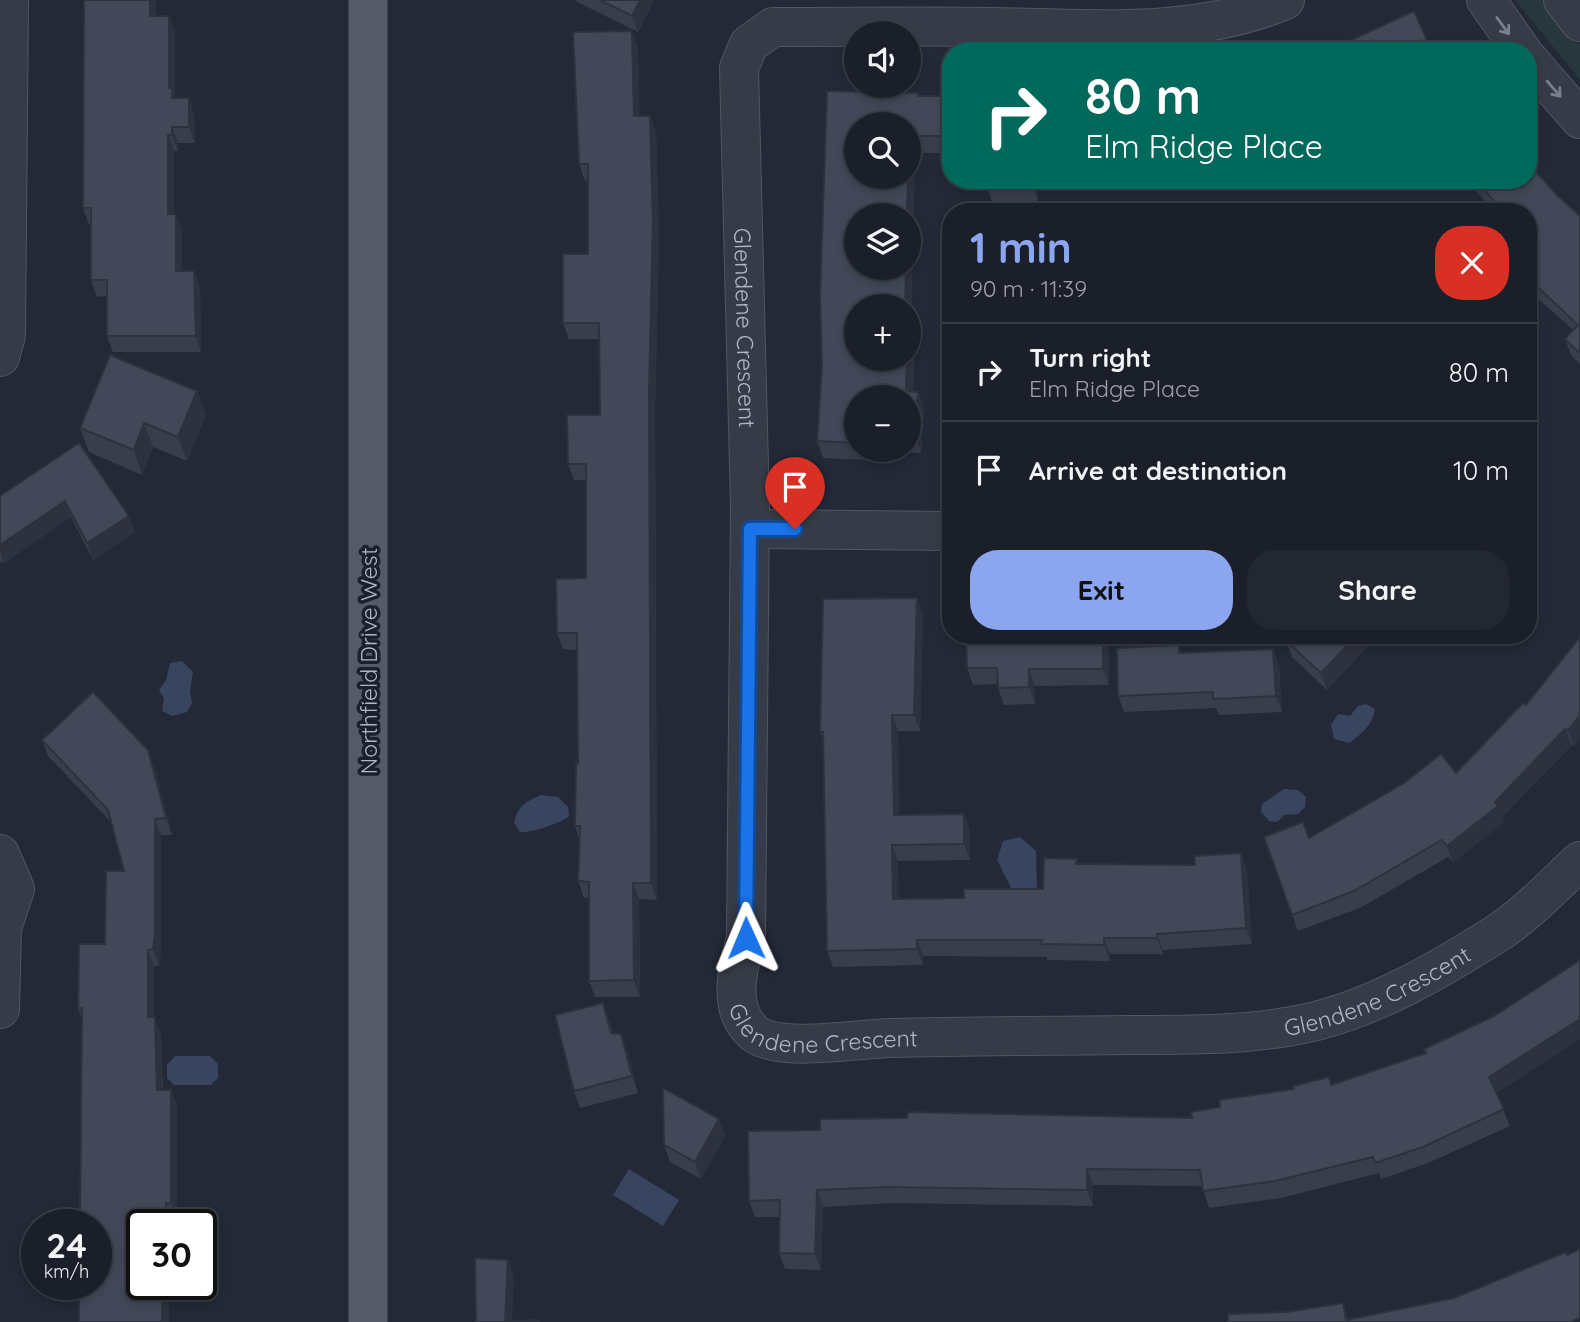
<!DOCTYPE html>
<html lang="en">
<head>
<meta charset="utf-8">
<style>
  :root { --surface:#1a1f29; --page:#232731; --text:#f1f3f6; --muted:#9fa2a8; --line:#383d46; --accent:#8ba5ef }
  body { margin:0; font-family:Quicksand,sans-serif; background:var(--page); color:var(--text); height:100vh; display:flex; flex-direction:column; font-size:26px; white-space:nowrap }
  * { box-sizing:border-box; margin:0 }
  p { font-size:23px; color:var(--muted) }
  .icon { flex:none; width:38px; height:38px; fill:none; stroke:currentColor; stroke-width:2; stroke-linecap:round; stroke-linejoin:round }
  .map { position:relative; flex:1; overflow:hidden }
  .side { position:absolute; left:942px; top:203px; width:595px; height:441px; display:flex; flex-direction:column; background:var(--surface); border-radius:28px; box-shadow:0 4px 10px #0003,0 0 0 2px var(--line) }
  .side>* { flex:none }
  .guide { position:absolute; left:942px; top:42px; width:595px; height:147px; border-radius:28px; box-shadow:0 4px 10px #0003,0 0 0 2px var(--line); background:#00695c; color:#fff; overflow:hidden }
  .tools { position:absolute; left:844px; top:21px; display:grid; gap:14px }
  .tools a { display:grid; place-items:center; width:77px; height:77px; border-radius:50%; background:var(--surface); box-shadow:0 4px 10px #0003,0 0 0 2px var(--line); font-size:35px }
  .speed { position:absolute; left:21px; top:1209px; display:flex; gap:14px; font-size:35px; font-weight:700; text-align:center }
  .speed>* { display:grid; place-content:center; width:91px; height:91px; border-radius:50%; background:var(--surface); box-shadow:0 4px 10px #0003,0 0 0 2px var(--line); line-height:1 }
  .speed small { font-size:18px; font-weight:400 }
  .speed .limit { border:4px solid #111; border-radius:10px; background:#fff; color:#111 }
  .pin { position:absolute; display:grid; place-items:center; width:60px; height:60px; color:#fff; margin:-72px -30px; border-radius:50% 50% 50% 0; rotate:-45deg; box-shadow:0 0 7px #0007 }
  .pin .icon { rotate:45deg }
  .me { position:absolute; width:77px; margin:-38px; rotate:359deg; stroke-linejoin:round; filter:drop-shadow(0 0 5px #0008) }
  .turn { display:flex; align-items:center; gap:24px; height:147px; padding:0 28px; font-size:32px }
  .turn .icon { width:91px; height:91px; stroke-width:2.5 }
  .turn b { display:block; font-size:49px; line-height:60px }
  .round { display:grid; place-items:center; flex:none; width:74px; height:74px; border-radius:28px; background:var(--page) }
  .summary { display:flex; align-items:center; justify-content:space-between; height:119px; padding:0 28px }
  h1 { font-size:42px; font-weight:700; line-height:52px; color:var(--accent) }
  .cta { display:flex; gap:14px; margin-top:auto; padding:14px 28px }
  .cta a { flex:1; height:80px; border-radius:28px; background:var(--accent); color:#111; font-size:28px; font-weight:700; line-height:80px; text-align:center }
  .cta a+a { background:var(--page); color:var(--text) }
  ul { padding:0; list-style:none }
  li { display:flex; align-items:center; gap:21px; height:98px; padding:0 28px; border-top:2px solid var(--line) }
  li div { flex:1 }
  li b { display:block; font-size:26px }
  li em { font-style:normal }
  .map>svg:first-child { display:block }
  .green { fill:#27373b }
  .water { fill:#39445f }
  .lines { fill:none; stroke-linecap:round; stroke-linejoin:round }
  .minor-casing { stroke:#515662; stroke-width:40 }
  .major-casing { stroke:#3f4451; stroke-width:40 }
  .minor { stroke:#363b47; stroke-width:38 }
  .major { stroke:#545a67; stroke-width:38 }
  .wall { fill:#393e4c; fill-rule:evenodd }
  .shaded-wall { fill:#2e323e }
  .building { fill:#424858; stroke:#2e323e; stroke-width:2 }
  .oneway { stroke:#7a7f8c }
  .route-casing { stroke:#114b97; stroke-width:18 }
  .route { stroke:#1a73e8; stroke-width:12 }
  .labels { text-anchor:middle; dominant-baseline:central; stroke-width:7; stroke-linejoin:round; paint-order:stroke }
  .street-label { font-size:23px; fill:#b1b6c4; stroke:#1b202c }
</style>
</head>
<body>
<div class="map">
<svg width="1580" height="1322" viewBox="0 0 1580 1322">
  <rect width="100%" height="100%" fill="#232937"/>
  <polygon class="green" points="1515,0 1545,0 1580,44 1580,80"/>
  <g class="water">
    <polygon points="182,661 193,672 190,692 192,703 187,712 172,716 162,711 164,698 159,690 166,680 170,663"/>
    <path d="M1366 704 1375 709C1372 726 1362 733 1350 743L1334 739 1331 725 1338 714 1350 716 1358 706Z"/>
    <polygon points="1284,789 1298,790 1306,797 1305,807 1298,814 1284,815 1277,822 1269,821 1261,812 1262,804"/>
    <path d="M541 795 558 797 568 807 569 816C562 823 531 833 520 832L514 823C517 807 526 801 541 795Z"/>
    <polygon points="1020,837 1036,851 1037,894 1016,898 997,860 1003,841"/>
    <polygon points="175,1056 210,1056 218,1064 218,1078 211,1085 174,1085 167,1078 167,1065"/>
    <polygon points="629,1169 679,1200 663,1226 613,1195"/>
  </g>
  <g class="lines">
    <defs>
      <g id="minor">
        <path id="s1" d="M1285 0C1194 39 1087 28 991 27 918 26 846 27 773 27L749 44 739 68 750 506 746 938C738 967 726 1009 754 1033 778 1053 857 1039 889 1038 968 1036 1047 1036 1127 1035 1189 1035 1255 1036 1316 1021 1379 1005 1441 969 1496 934 1526 915 1554 885 1580 861"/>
        <polyline points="1486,0 1522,51"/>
        <polyline points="1563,0 1580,22"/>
        <polyline points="1528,59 1580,119"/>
        <polyline points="0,357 6,335 9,0"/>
        <polyline points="750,529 950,531"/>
        <polyline points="0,854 15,889 2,928 0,1009"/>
      </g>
      <polyline id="major" points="368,1322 368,0"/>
    </defs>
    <use href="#minor" class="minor-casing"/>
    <use href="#major" class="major-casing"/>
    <use href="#minor" class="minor"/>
    <use href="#major" class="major"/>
  </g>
  <g class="wall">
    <polygon points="576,0 654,0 638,32 577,2"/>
    <polygon points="156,16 169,16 175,32 175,96 176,98 189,98 194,115 195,143 178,143 178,151 174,151 174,214 176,214 182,230 182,271 200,287 201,352 113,352 107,336 107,296 97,297 91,280 91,224 89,224 83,208"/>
    <polygon points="638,47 639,116 650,116 656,132 659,238 655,410 657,900 639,899 640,997 595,997 589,981 589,898 584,898 578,881 579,839 575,826 578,764 577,650 563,649 557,633 586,578 586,480 574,480 568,464 600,415 599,339 569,339 563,323 588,254 588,180 585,181 579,164"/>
    <path d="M920 96H950V153H924L923 158H915L911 315 915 326 913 392H918L924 409 921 453 869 450 868 460 823 458 817 441ZM856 397H908V450H856Z"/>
    <polygon points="986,180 1111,180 1111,189 1038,190 1038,201 992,201 986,185"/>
    <polygon points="1466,180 1528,180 1557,195 1580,216 1580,364 1571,355 1565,339 1573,330 1531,292 1528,283 1528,272 1532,267 1528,263 1528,212 1495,212"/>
    <polygon points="197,391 206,415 187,461 153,447 142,475 89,452 80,428"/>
    <polygon points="79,443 129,516 135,532 93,560 71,517 4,563 0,562 0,496"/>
    <polygon points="923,614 920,731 898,731 899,815 964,814 970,830 970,860 898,861 898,899 964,898 1043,889 1078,864 1195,865 1241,853 1247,870 1252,944 1163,950 1163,954 1110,954 1110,961 1047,960 1046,957 923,956 923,965 833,967 827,951 823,740 820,732"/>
    <polygon points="1378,635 1327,690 1292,657 1286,641"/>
    <polygon points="1580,637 1574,747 1572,745 1502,817 1504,822 1453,863 1448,857 1360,908 1298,931 1264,837 1309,838 1456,773 1526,705"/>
    <polygon points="1109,638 1109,685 1035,686 1035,704 1004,705 998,688 998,684 973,685 967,668"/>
    <polygon points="1179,645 1181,652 1279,665 1282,712 1219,715 1216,708 1124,712 1118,696"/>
    <polygon points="42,740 148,750 154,766 172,835 161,835 161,952 159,966 154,966 154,1017 161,1034 163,1090 171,1090 177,1106 177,1220 172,1220 172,1225 142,1225 169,1284 169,1322 79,1322 81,1017 78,1008 105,944 124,871 112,823 48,756"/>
    <polygon points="1580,960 1580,1039 1496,1093 1510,1126 1428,1163 1381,1179 1379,1173 1281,1198 1209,1208 1202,1186 1093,1185 1093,1206 892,1203 823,1207 821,1270 785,1269 779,1253 779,1217 755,1217 749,1201 1192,1118 1220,1107 1294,1089 1329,1077 1331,1084 1425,1053 1494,1016"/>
    <polygon points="609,1019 613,1033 627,1050 638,1093 580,1108 574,1091"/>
    <polygon points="719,1119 725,1136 701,1179 670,1162 664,1145"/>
  </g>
  <g class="shaded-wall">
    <polygon points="150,0 156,0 156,32 150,16"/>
    <polygon points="640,0 654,0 638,32 632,16"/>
    <polygon points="169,16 175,32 175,96 178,105 178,115 169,88"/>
    <polygon points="632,31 638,47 640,132 634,116"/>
    <polygon points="189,98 194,115 195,143 189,127"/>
    <polygon points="650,116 656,132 659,238 655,410 657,900 651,883 649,393"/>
    <polygon points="172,127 178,143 178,151 172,135"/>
    <polygon points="168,135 174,151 174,230 168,214"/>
    <polygon points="918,136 924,153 923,158 917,142"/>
    <polygon points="909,141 915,158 911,315 915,326 912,408 906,391 907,359 908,359 908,306 905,306 906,268 908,268 908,215 907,215"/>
    <polygon points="1032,180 1035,180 1038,190 1038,201 1032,185"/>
    <polygon points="176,214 182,230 182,287 176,271"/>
    <polygon points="194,271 200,287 201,352 196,336"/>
    <polygon points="197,391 206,415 187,461 178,437"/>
    <polygon points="918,392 924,409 921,453 915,436"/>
    <polygon points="144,423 153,447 142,475 134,450"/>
    <polygon points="864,450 869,450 868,460"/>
    <polygon points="65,501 71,517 4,563 0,551 0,545"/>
    <polygon points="129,516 135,532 93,560 87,543"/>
    <polygon points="917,598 923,614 920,731 914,715"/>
    <polygon points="1103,635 1108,635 1109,638 1109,685 1103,669"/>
    <polygon points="1357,635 1378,635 1327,690 1321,673"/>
    <polygon points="1273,649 1279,665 1282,712 1276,696"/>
    <polygon points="1029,669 1035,686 1035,704 1029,687"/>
    <polygon points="892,715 898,731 899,831 894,815"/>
    <polygon points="1580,715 1580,739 1574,747 1568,730"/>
    <polygon points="1565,729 1572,745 1502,817 1504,822 1453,863 1447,846 1495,802"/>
    <polygon points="148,750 154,766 172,835 166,818"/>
    <polygon points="964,814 970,830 970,860 964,844"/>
    <polygon points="155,819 161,835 161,952 159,966 153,949"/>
    <polygon points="892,845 898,861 899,915 893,899"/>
    <polygon points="1241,853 1247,870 1252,944 1246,928"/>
    <polygon points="633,883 639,899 640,997 634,980"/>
    <polygon points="1157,934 1163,950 1163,954 1157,938"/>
    <polygon points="1104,938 1110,954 1110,961 1104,945"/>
    <polygon points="917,940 923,956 923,965 917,949"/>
    <polygon points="148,950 154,966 154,1034 148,1017"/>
    <polygon points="603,1003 609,1019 617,1050 611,1033"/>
    <polygon points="155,1017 161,1034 163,1106 157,1090"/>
    <polygon points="1580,1019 1580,1039 1495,1094 1489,1077"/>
    <polygon points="621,1034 627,1050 638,1093 632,1076"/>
    <polygon points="171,1090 177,1106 177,1220 171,1203"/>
    <polygon points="719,1119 725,1136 701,1179 695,1162"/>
    <polygon points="1087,1169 1093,1185 1093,1206 1087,1190"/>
    <polygon points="817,1190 823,1207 821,1270 815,1254"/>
    <polygon points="166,1203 172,1220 172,1225 168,1225 167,1223"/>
    <polygon points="508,1260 514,1276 512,1322 505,1321"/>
    <polygon points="163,1284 169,1284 169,1322 162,1322"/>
    <polygon points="1343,1303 1349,1320 1346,1322"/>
  </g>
  <g class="building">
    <polygon points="84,0 150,0 150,16 169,16 169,88 172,88 172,98 189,98 189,127 172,127 172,135 168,135 168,214 176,214 176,271 194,271 196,336 107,336 107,280 91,280 91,208 83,208"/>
    <polygon points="600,0 640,0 632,16"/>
    <polygon points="1414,11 1432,51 1351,51 1347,42"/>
    <polygon points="632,31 634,116 650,116 653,221 649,393 651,883 633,883 634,980 589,981 589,882 578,881 580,826 575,826 576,764 578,764 577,633 557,633 556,579 586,578 586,464 568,464 567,415 600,415 599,323 563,323 563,254 588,254 588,164 579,164 573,32"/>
    <polygon points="827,91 918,93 918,96 950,96 950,136 918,136 917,142 909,141 908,162 908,124 856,124 856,177 908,177 907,215 856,215 856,268 906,268 905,306 856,306 856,359 907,359 906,391 918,392 915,436 908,436 908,397 856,397 856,443 817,441 822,367 820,296"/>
    <polygon points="1528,163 1557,195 1580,216 1580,353 1565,339 1578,325 1528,278 1528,272 1538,261 1528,252 1528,212 1504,212 1475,180 1528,180"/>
    <rect x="986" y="180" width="46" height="5"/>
    <polygon points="110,355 197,391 178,437 144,423 134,450 80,428"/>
    <polygon points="79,443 129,516 87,543 65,501 0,545 0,496"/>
    <polygon points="917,598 914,715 892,715 894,815 964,814 964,844 892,845 893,899 964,898 964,889 1043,889 1044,858 1077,859 1076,864 1195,865 1194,856 1241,853 1246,928 1157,934 1157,938 1104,938 1104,945 1041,944 1042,940 917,940 917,949 827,951 823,732 820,732 823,599"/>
    <polygon points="966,635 1103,635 1103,669 1029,669 1029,687 998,688 997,668 967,668"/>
    <polygon points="1291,635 1357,635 1321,673 1286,641"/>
    <polygon points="1580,637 1580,715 1568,730 1565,729 1495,802 1498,806 1447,846 1442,840 1354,891 1292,915 1264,837 1303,822 1309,838 1404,783 1441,754 1456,773 1523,703 1526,705"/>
    <polygon points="1179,645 1179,653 1273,649 1276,696 1213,699 1213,692 1118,696 1117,648"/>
    <polygon points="93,692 148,750 166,818 155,819 155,935 153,949 148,950 148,1017 155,1017 157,1090 171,1090 171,1203 166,1203 167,1223 164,1223 164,1225 142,1225 142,1284 163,1284 162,1322 79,1322 79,1284 96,1284 96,1225 80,1225 82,1008 78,1008 79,944 105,944 106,871 124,871 108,810 42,740"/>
    <polygon points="1580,960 1580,1019 1489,1077 1504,1109 1423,1147 1375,1163 1373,1157 1275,1181 1203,1191 1200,1170 1087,1169 1087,1190 886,1187 817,1190 815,1254 779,1253 780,1200 749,1201 748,1131 820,1130 820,1119 907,1118 908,1112 1192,1118 1191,1112 1220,1107 1219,1100 1294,1089 1293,1086 1329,1077 1331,1085 1426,1053 1424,1049 1494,1016"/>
    <polygon points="603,1003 611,1033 621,1034 632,1076 574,1091 555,1015"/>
    <polygon points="663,1088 719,1119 695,1162 664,1145"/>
    <polygon points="1580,1249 1580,1318 1571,1322 1228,1322 1228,1314 1287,1312 1343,1303 1346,1320 1454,1298 1566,1252 1567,1255"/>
    <polygon points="475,1258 508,1260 505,1321 539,1320 539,1322 476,1322"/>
  </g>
  <defs><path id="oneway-shaft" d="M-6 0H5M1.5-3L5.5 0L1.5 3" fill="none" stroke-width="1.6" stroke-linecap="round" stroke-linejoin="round" transform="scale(1.75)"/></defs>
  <g class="oneway">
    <use href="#oneway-shaft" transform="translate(1503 26) rotate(54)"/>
    <use href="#oneway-shaft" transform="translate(1554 89) rotate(49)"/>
  </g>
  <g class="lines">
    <defs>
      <polyline id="route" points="746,938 750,529 795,529"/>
    </defs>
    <use href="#route" class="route-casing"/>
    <use href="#route" class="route"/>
  </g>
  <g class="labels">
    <g class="street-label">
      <text stroke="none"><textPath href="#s1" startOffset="831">Glendene Crescent</textPath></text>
      <text transform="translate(368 661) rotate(-90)">Northfield Drive West</text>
      <text stroke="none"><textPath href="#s1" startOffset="2175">Glendene Crescent</textPath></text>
      <text stroke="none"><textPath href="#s1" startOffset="1608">Glendene Crescent</textPath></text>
    </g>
  </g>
</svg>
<div class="tools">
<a><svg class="icon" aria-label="sound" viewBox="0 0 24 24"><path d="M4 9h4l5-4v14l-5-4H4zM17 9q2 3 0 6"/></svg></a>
<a><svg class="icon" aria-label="search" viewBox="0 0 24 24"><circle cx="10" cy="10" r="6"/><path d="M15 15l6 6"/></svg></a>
<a><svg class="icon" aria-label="layers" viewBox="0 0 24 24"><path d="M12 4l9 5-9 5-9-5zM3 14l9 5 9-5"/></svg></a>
<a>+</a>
<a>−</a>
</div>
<div class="speed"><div>24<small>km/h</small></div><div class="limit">30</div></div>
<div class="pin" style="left:795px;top:529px;background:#d93025"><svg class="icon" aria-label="arrive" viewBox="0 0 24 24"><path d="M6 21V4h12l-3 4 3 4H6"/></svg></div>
<svg class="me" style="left:746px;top:938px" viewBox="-20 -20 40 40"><path d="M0-17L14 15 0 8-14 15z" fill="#1a73e8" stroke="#fff" stroke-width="4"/></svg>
<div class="guide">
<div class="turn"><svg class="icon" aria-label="right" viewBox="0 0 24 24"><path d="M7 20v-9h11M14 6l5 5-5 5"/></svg><div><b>80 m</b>Elm Ridge Place</div></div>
</div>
<section class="side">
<div class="summary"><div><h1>1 min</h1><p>90 m · 11:39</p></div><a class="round" style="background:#d93025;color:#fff"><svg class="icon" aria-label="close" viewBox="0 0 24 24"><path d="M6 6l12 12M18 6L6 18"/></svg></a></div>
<ul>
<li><svg class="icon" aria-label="right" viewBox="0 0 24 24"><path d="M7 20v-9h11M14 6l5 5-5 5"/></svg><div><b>Turn right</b><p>Elm Ridge Place</p></div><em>80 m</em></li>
<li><svg class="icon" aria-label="arrive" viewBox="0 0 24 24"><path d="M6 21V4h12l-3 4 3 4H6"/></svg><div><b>Arrive at destination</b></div><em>10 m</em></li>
</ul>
<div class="cta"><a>Exit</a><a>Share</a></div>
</section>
</div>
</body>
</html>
